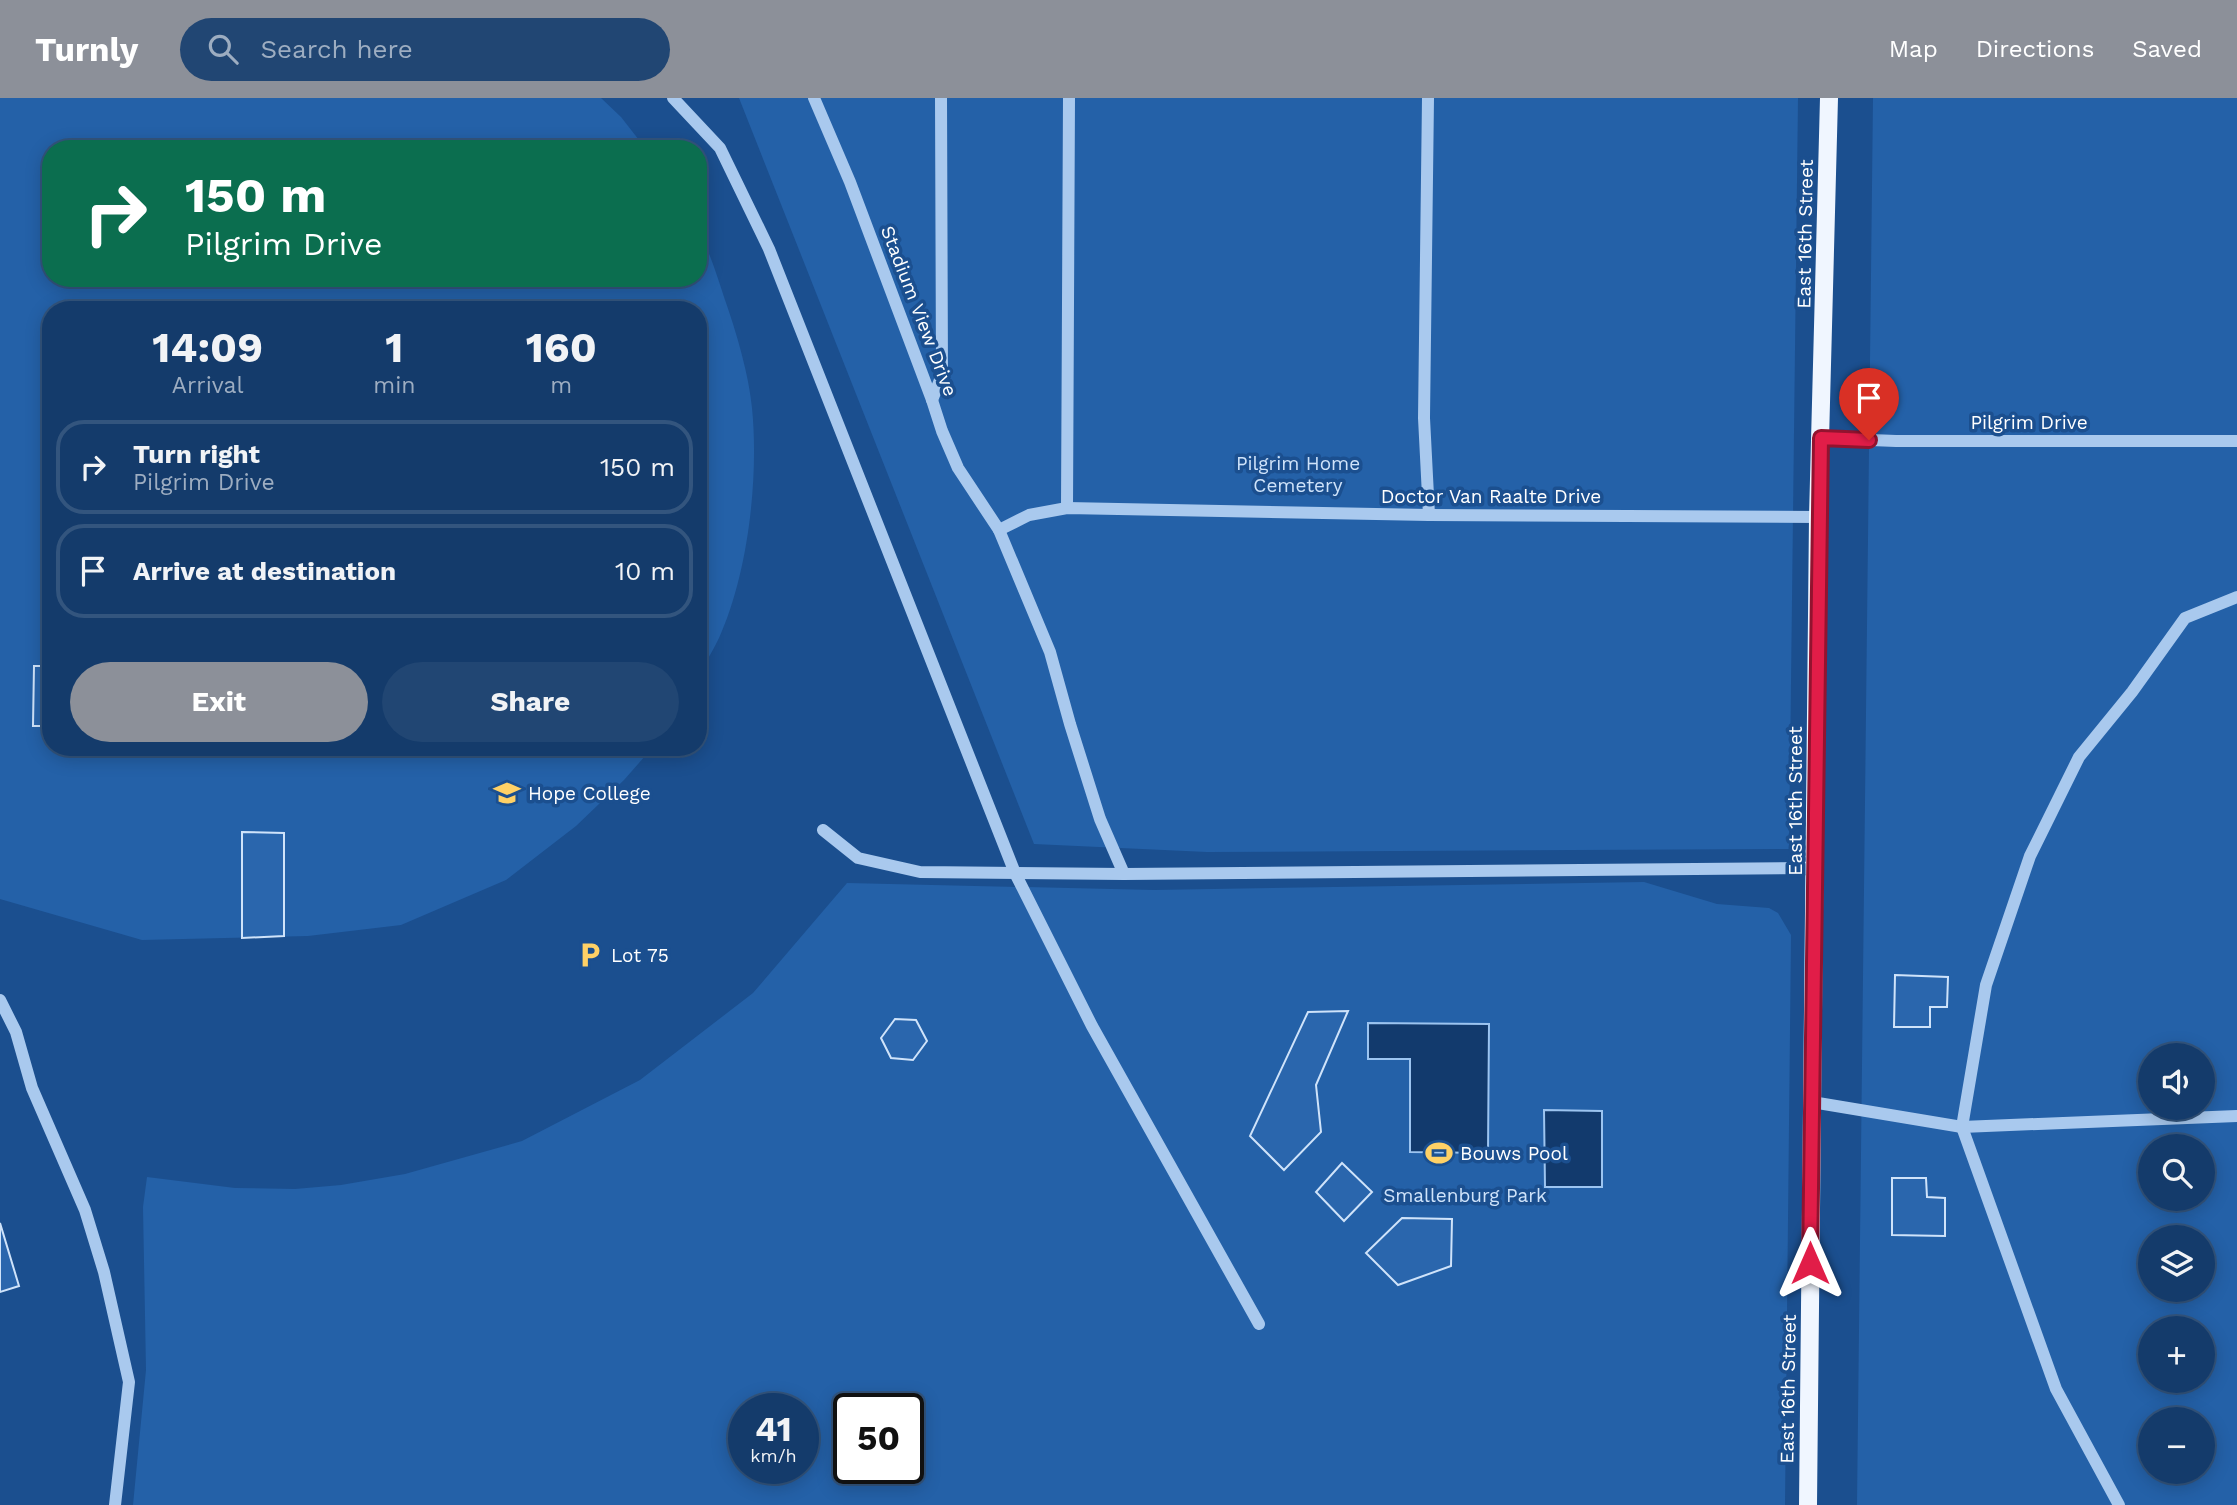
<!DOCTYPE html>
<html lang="en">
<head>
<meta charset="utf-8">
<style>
  :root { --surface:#143b6b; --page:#214673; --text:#f1f3f6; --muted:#9dadc1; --line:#33557e; --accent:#8c9099 }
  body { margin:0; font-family:"Work Sans",sans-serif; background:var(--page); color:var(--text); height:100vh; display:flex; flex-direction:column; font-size:26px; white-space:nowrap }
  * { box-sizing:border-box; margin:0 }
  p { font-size:23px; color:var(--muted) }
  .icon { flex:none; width:38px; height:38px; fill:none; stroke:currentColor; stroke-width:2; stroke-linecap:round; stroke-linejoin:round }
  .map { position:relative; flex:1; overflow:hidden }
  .panel { position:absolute; left:42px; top:203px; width:665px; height:455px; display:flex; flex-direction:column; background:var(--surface); border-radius:28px; box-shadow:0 4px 18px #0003,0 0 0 2px var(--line) }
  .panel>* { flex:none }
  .banner { position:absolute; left:42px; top:42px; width:665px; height:147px; border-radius:28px; box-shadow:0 4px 18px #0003,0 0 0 2px var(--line); background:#0b6e4f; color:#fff; overflow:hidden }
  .controls { position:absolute; left:2138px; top:945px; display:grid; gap:14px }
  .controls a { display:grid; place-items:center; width:77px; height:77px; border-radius:50%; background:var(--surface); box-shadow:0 4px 18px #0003,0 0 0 2px var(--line); font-size:35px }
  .speed { position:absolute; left:728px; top:1295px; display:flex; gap:14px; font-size:35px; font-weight:700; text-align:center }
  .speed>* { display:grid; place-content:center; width:91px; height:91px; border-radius:50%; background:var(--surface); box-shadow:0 4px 18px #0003,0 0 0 2px var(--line); line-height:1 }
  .speed small { font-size:18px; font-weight:400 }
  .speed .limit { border:4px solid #111; border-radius:10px; background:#fff; color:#111 }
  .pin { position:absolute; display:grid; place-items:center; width:60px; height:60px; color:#fff; margin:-72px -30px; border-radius:50% 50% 50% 0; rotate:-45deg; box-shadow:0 0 7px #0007 }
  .pin .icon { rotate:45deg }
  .me { position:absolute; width:77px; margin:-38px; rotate:0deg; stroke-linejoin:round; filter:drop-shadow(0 0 5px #0008) }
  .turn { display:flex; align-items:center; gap:24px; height:147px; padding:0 28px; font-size:32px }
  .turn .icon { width:91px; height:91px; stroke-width:2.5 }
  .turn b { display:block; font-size:49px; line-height:60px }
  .eta { display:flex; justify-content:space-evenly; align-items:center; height:119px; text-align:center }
  .eta b { font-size:42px; font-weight:700; line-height:49px }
  .button { display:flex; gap:14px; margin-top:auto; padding:14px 28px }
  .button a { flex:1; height:80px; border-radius:42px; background:var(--accent); color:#fff; font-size:28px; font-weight:700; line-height:80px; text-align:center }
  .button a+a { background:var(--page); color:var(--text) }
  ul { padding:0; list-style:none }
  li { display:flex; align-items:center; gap:21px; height:94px; margin:0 14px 10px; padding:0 14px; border:4px solid var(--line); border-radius:28px }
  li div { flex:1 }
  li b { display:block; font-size:26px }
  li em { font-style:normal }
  header { display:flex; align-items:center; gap:42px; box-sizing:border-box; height:98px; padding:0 35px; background:var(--accent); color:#fff }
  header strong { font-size:33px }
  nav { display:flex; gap:38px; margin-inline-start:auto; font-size:24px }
  .search { width:490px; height:63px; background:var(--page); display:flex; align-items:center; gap:18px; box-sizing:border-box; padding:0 24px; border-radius:38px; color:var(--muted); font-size:26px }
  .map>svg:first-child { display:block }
  .green { fill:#2461a8; fill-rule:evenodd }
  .water { fill:#123a6d; stroke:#9cc4f0; stroke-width:2 }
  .building { fill:#2a66ad; stroke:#cfe3fa; stroke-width:2 }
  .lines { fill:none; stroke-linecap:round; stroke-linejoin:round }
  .minor { stroke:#a9c9ee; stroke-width:12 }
  .major { stroke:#f0f6ff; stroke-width:18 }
  .route-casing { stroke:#92132f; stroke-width:18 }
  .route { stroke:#e11d48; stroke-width:12 }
  .labels { text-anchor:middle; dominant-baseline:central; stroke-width:7; stroke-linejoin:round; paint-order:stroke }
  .street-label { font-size:19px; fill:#fff; stroke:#1b4f8f }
  .park-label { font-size:19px; fill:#cfe3fa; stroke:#1b4f8f }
  .poi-label { font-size:19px; fill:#fff; stroke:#1b4f8f; text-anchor:start }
</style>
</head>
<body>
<header>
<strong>Turnly</strong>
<div class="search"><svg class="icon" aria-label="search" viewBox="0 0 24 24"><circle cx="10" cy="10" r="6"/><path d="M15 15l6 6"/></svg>Search here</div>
<nav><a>Map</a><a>Directions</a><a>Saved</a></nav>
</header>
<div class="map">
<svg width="2237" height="1407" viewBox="0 0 2237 1407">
  <rect width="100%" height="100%" fill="#1b4f8f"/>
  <g class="green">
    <path d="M0 0H601L621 19 646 51H51V180H698V132C710 154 717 178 725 202 736 233 749 277 752 310 759 380 748 476 719 540 713 553 705 565 698 578V212H51V649H653L624 682 576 728 506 782 401 827 308 838 142 842 0 801Z"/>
    <polygon points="739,0 1798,0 1789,751 1207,754 1034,746"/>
    <path d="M1873 0H2237V1407H1857ZM2151 957H2203V1010H2151ZM2151 1048H2203V1101H2151ZM2151 1139H2203V1192H2151ZM2151 1230H2203V1283H2151ZM2151 1321H2203V1374H2151Z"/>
    <path d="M1644 784 1717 806 1769 810 1778 815 1791 837 1785 1407H133L146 1272 143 1109 147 1079 235 1090 295 1091 341 1087 405 1076 522 1043 640 982 753 895 847 785 1154 792ZM744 1311H803V1370H744ZM849 1311H908V1370H849Z"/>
  </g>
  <g class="water">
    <polygon points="1368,925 1489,926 1488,1055 1410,1054 1410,961 1368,961"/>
    <polygon points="1544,1012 1602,1013 1602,1089 1545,1089"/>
  </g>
  <g class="building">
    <polygon points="34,568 51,568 51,628 33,628"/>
    <polygon points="242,734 284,735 284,838 242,840"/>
    <polygon points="1895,877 1948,879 1947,909 1930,909 1930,929 1894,929"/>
    <polygon points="1348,913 1316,987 1321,1034 1284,1072 1250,1038 1308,914"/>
    <polygon points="895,921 916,922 927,943 913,962 891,960 881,940"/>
    <polygon points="1342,1065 1372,1094 1344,1123 1316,1094"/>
    <polygon points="1892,1080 1926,1080 1927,1099 1945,1100 1945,1138 1892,1137"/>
    <polygon points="1402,1120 1452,1121 1451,1168 1398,1187 1366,1155"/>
    <polygon points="0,1125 19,1188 0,1194"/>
  </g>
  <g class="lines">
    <g class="minor">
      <polyline points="673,0 720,50 769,151 1015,775 1092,928 1259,1226"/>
      <polyline points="814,0 850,84 932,302 942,333 958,370 999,432 1050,554 1070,626 1100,721 1124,776"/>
      <polyline points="1428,0 1424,320 1429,417"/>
      <polyline points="932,302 942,277 941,0"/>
      <polyline points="1821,340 1896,343 2237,343"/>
      <polyline points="1067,410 1069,0"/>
      <polyline points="999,432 1029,417 1067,410 1429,417 1818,419"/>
      <polyline points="823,732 858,760 920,774 1124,776 1816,770"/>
      <polyline points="0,902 16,934 32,990 85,1112 104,1174 129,1284 115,1407"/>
      <polyline points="1812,1004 1962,1029 2237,1018"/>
      <polyline points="2119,1407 2056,1291 1962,1029 1986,887 2030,758 2079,659 2132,594 2185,520 2237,499"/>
    </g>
    <polyline class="major" points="1808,1407 1818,419 1829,0"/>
  </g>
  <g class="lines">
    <defs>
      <polyline id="route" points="1810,1165 1821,340 1869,342"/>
    </defs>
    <use href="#route" class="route-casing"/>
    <use href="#route" class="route"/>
  </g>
  <defs>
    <symbol id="university-bare" viewBox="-9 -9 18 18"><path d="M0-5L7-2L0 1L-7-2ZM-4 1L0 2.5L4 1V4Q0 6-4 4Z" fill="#ffd166" stroke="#1b4f8f" stroke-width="2.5" paint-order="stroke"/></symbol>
    <symbol id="parking-bare" viewBox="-9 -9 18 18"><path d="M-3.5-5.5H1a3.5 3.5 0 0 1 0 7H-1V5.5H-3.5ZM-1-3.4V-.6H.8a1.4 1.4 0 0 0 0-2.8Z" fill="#ffd166" stroke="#1b4f8f" stroke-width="2.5" paint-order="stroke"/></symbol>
    <symbol id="stadium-bare" viewBox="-9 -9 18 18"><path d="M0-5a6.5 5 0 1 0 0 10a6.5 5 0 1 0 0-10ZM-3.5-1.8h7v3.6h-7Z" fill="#ffd166" stroke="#1b4f8f" stroke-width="2.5" paint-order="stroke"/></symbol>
  </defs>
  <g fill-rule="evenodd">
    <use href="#university-bare" x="488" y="676" width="38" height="38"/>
    <use href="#parking-bare" x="571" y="838" width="38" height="38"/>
    <use href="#stadium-bare" x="1420" y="1036" width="38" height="38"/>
  </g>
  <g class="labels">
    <g class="street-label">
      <text transform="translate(1805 136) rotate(-89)">East 16th Street</text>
      <text transform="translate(919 213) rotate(69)">Stadium View Drive</text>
      <text x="2029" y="324">Pilgrim Drive</text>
      <text x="1491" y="398">Doctor Van Raalte Drive</text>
      <text transform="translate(1795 703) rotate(-90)">East 16th Street</text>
      <text transform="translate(1788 1291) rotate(-89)">East 16th Street</text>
    </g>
    <g class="park-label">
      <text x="1298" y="365">Pilgrim Home<tspan x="1298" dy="22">Cemetery</tspan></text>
      <text x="1465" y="1097">Smallenburg Park</text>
    </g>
    <g class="poi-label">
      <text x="528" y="695">Hope College</text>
      <text x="611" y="857">Lot 75</text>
      <text x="1460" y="1055">Bouws Pool</text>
    </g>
  </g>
</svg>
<div class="controls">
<a><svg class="icon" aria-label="sound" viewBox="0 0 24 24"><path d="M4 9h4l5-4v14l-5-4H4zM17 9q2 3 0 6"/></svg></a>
<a><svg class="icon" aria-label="search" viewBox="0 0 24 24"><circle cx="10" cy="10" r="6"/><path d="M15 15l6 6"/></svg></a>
<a><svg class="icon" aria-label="layers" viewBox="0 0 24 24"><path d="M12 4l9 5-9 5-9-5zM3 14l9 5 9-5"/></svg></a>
<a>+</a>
<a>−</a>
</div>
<div class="speed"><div>41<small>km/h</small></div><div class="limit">50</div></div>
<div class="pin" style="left:1869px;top:342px;background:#d93025"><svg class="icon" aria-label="arrive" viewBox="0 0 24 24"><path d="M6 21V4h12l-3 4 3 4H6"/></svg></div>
<svg class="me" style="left:1810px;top:1165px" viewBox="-20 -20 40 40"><path d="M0-17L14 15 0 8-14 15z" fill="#e11d48" stroke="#fff" stroke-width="4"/></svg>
<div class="banner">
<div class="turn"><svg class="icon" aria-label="right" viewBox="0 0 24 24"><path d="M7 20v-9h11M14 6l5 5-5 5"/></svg><div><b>150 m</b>Pilgrim Drive</div></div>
</div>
<section class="panel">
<div class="eta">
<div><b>14:09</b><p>Arrival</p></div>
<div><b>1</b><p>min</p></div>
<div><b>160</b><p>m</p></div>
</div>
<ul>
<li><svg class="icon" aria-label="right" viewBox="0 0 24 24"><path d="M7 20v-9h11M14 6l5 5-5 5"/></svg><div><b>Turn right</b><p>Pilgrim Drive</p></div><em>150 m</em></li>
<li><svg class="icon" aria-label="arrive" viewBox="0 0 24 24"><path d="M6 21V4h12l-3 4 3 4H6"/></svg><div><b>Arrive at destination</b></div><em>10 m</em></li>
</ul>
<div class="button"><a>Exit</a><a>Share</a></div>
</section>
</div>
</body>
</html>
